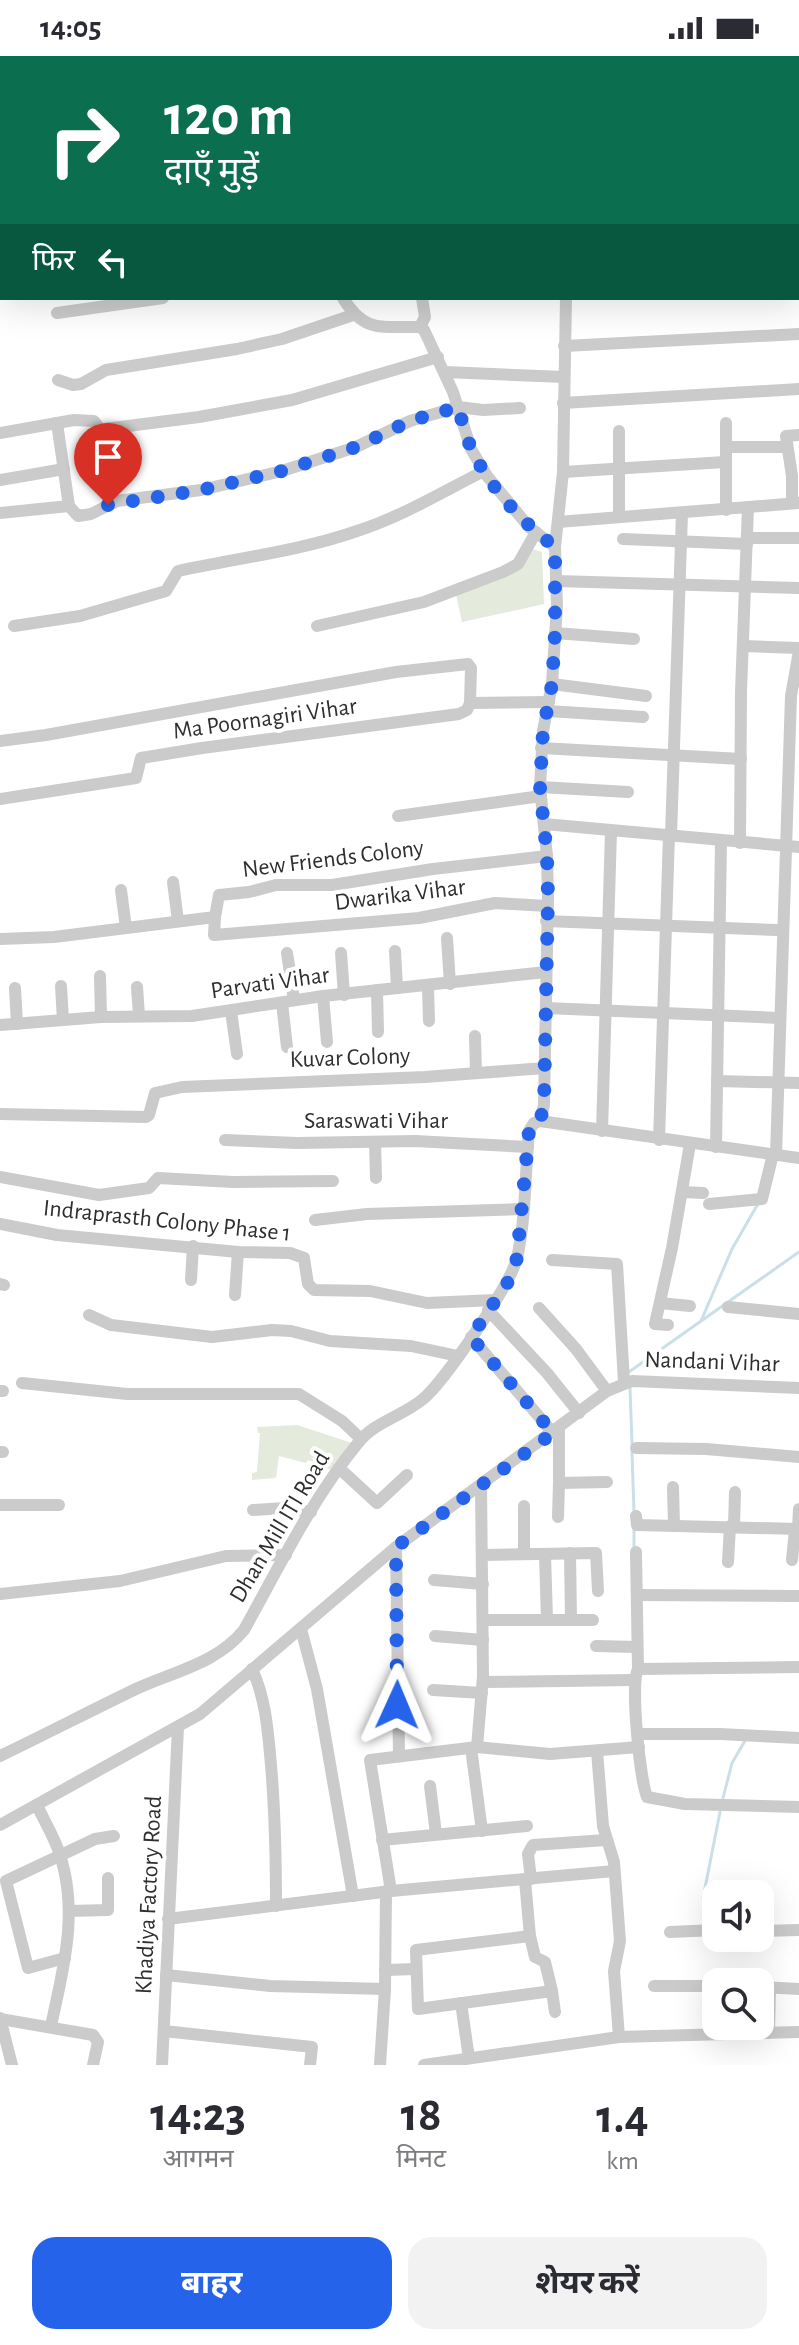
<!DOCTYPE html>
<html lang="hi">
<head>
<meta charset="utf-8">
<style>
  :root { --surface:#fff; --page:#f2f2f3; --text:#2b2b33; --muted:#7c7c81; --accent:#2563eb }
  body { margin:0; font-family:"Alegreya Sans","Noto Sans Devanagari",sans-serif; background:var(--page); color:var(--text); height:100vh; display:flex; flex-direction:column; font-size:30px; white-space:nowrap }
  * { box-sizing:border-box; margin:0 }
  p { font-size:26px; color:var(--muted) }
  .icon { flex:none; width:44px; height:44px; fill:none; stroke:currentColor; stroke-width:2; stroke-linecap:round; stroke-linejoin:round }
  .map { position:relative; height:2009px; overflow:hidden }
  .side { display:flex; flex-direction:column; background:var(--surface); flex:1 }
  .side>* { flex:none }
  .guide { position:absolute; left:0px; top:0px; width:800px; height:244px; box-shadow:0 8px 32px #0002; background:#0b6e4f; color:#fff; overflow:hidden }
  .tools { position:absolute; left:702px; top:1824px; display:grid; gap:16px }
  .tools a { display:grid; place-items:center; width:72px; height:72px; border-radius:16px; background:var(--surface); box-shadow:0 8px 32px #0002; font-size:40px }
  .pin { position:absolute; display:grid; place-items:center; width:68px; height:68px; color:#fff; margin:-82px -34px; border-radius:50% 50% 50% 0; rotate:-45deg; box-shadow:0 0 8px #0007 }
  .pin .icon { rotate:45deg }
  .me { position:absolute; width:88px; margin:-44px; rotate:1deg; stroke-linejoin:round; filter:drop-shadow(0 0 6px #0008) }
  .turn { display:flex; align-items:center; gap:28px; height:168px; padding:0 32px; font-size:36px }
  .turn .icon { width:104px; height:104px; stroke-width:2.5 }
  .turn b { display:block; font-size:56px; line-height:68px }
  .then { display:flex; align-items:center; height:76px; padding:0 32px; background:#0003; gap:16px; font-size:30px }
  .eta { display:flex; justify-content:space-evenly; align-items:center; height:136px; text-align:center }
  .eta b { font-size:48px; font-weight:700; line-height:56px }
  .cta { display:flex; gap:16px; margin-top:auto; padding:16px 32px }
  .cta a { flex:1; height:92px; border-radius:24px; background:var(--accent); color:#fff; font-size:32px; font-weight:700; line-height:92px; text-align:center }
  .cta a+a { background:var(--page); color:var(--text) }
  .status { display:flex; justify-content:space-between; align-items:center; height:56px; padding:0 40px; background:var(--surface); direction:ltr }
  .status svg { height:22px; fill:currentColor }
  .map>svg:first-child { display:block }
  .green { fill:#e4eadc }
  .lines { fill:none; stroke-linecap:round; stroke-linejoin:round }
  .stream { stroke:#cadfe8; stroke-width:3 }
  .minor { stroke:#cbcbcb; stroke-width:12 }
  .route { stroke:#2563eb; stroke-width:14; stroke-dasharray:0 25.2 }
  .labels { text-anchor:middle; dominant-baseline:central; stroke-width:8; stroke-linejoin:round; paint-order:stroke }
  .street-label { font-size:24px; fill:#2e2e2e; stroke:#fff }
</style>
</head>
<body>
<div class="status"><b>14:05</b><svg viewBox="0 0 49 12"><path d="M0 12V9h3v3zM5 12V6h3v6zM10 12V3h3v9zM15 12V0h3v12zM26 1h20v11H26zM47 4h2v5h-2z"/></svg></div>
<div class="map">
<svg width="799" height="2009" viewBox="0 0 799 2009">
  <rect width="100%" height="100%" fill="#fff"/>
  <g class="green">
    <polygon points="532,493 542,496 544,548 462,566 455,534 510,517"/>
    <polygon points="297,1369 352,1387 331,1414 308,1404 306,1407 279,1400 276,1422 252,1424 252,1417 257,1416 260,1377 258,1377 257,1371"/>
  </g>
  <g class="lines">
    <g class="stream">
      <polyline points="701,1265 732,1193 759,1146"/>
      <polyline points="626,1318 799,1196"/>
      <polyline points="630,1332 632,1388"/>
      <polyline points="632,1396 634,1456"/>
      <polyline points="634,1472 634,1492"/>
      <polyline points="723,1742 732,1707 746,1683"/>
      <polyline points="703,1842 720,1756"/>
    </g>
    <g class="minor">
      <polyline points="44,0 45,2"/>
      <polyline points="204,0 204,2"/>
      <polyline points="577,2 577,0"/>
      <polyline points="798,54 799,54"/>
      <polyline points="0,63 2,62"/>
      <polyline points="0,104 2,104"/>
      <polyline points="798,140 799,159"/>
      <polyline points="0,183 2,183"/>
      <polyline points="798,218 799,218"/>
      <path d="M343 242C365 278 382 270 420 271L424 274 453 336 471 393 487 420 529 471 555 491"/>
      <polyline points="57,257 163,242"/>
      <polyline points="420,271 425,261 422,242"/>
      <polyline points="564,290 799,278"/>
      <polyline points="445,316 564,321"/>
      <polyline points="58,324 73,329 81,328 106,314 237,293 282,283 353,259"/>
      <polyline points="563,347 799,333"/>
      <polyline points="57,367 69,450 78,460 91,458 117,445 201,434 282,415 356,391 410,365 458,351 483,354 520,352"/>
      <polyline points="619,375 619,461"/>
      <polyline points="0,377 74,364 94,365 100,373 104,373 199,361 292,344 438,301"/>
      <polyline points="726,391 787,391"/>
      <polyline points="563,416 725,406"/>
      <polyline points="0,424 64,413"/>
      <polyline points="792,447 792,420 786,380 799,379"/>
      <polyline points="726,454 726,367"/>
      <polyline points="0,457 69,450"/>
      <polyline points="558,466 799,447"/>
      <polyline points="747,482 799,482"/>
      <polyline points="623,483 747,488"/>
      <polyline points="556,525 799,532"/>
      <path d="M14 570 80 560 166 535 178 515C237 502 300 495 357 475 401 461 442 436 484 415"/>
      <polyline points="317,570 424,546 503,516 518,508 536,476"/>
      <polyline points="555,577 634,583"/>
      <polyline points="744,590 799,592"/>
      <polyline points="552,628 646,640"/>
      <polyline points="548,655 643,661"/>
      <polyline points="0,685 46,679 396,616 468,608 471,612 470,647"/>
      <polyline points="541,692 741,703"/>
      <polyline points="540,731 628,736"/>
      <polyline points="0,743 136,722 141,702 202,692 459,658 467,654 470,647 549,646"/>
      <polyline points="398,760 541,740"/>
      <polyline points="544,768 799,791"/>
      <polyline points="671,779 682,457"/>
      <polyline points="740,787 741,636 748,451"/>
      <polyline points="173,826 178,865"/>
      <polyline points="121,834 126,872"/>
      <polyline points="215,861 214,879 419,862 495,847 547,850"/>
      <polyline points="546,865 776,874"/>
      <polyline points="447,882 450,928"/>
      <polyline points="0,883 54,881 215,861 219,839 249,836 276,829 332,829 433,813 547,800"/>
      <polyline points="395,895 397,932"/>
      <polyline points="287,897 294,944"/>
      <polyline points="341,897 344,939"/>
      <polyline points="100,920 101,961"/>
      <polyline points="61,930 63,964"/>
      <polyline points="137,931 139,960"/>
      <polyline points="428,931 429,965"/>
      <polyline points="15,932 17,968"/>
      <polyline points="377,934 378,976"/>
      <polyline points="323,940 327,986"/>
      <polyline points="282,947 287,991"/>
      <polyline points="546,952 779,962"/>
      <polyline points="231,955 237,998"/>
      <polyline points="0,969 101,961 192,960 323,940 546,916"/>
      <polyline points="475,980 476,1017"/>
      <polyline points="717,1025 799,1027"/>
      <polyline points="0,1058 146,1061 149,1059 155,1037 182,1031 425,1021 545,1012"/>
      <polyline points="540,1065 544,1049 548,841 547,800 540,731 543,675 552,628 557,550 555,491 563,416 566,242"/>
      <polyline points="602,1075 611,775"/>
      <polyline points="225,1084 297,1087 415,1085 528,1091"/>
      <polyline points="659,1084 669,779"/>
      <polyline points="375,1086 376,1122"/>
      <polyline points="716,1091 721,785"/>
      <polyline points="776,1099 791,640 799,595"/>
      <polyline points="0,1121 99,1139 149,1132 158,1122 233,1126 333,1125"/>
      <polyline points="682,1136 703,1137"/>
      <polyline points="709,1148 762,1143 773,1098"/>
      <polyline points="315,1164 367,1158 522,1153"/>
      <polyline points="0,1168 57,1179 238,1196 290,1197 304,1202 308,1228 314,1234 370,1235 427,1247 495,1244"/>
      <polyline points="552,1204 617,1208 624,1326"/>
      <polyline points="191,1224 193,1190"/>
      <polyline points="0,1228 4,1229"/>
      <polyline points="235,1239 238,1196"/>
      <polyline points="660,1247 690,1250"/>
      <polyline points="728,1251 799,1258"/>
      <polyline points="539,1252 576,1293 607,1335"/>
      <polyline points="488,1254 547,1317 579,1357"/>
      <polyline points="89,1259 111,1269 212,1281 272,1274 291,1275 330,1285 411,1290 458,1300"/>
      <polyline points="668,1269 655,1268 672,1192 690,1088"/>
      <polyline points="471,1281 553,1377"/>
      <polyline points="22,1327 127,1338 299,1338 342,1365 361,1383"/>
      <polyline points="0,1335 3,1335"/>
      <polyline points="559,1372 559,1427 607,1426"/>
      <polyline points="636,1392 706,1393 799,1401"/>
      <polyline points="0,1396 3,1396"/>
      <polyline points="339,1412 377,1447 407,1419"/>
      <polyline points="673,1431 674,1470"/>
      <polyline points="0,1449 59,1449"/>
      <polyline points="524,1450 524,1498"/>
      <polyline points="253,1454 285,1452 311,1456"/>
      <polyline points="636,1460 637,1469 799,1473"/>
      <polyline points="558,1461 559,1427"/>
      <polyline points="734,1470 735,1436"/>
      <polyline points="798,1473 799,1453"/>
      <polyline points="396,1491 399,1700"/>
      <path d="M636 1496 638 1613C630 1628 640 1723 647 1741L685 1748 799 1751"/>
      <polyline points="570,1497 571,1564"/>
      <polyline points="545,1498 547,1564"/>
      <polyline points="483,1499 596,1497 598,1535"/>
      <polyline points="792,1504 795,1473"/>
      <polyline points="728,1506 730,1470"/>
      <polyline points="434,1524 483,1528"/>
      <polyline points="0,1538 120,1525 226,1500 286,1499"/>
      <polyline points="637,1539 799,1540"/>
      <polyline points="483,1564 593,1564"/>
      <polyline points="301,1573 317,1633 353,1840"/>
      <polyline points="435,1580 483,1584"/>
      <polyline points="596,1590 637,1591"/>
      <path d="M252 1613C266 1643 268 1676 271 1709 275 1756 276 1803 276 1850"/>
      <polyline points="638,1613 799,1611"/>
      <polyline points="483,1626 634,1624"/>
      <polyline points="433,1634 482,1637"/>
      <polyline points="638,1678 720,1678 799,1682"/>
      <polyline points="477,1691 483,1620 481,1429"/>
      <polyline points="471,1692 482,1775"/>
      <polyline points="597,1695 603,1770 614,1806 620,1885 614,1915 619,1981"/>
      <path d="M0 1700C46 1678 92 1654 138 1632 176 1615 217 1607 244 1574 279 1511 312 1443 358 1387 374 1366 403 1360 423 1343 444 1326 511 1228 517 1202 526 1162 525 1117 529 1075L534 1067 540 1065 799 1102"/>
      <polyline points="430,1730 436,1778"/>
      <path d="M37 1749C44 1765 55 1782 60 1799 79 1858 63 1913 51 1970"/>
      <polyline points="0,1769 200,1658 396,1491 607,1335 632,1325 799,1332"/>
      <polyline points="382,1784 527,1770"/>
      <polyline points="531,1823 528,1798 533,1789 606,1784"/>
      <polyline points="525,1824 530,1880 416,1894 418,1953 552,1935 555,1956"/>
      <polyline points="391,1835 370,1704 477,1691 550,1698 639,1691"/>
      <polyline points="69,1855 108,1854 108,1822"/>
      <polyline points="168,1863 391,1835 614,1815"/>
      <polyline points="760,1875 799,1874"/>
      <polyline points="670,1876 716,1874"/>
      <polyline points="530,1880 535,1901 545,1906 552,1935"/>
      <polyline points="65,1902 28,1912 6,1825 95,1783 114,1780"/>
      <polyline points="385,1914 416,1913"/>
      <polyline points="166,1919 270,1930 385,1933"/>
      <polyline points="654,1930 716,1930"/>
      <polyline points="760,1931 799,1933"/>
      <polyline points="461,1947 469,2002"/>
      <polyline points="0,1962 12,2009"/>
      <polyline points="0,1963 93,1979 98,1986 93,2009"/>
      <polyline points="164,1975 312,1991 310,2009"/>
      <polyline points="769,1977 770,1931"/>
      <polyline points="162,2009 178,1671"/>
      <polyline points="380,2009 385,1933 386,1835"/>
      <polyline points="424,2009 619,1981 799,1976"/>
    </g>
  </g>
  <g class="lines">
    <path class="route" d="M108 449 201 434 282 415 356 391 410 365 458 351C462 365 466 381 472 394 490 432 522 466 555 491V577L552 628 543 675 540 731 547 800 548 841 544 1049 540 1065 534 1067 529 1075 517 1202 510 1223 471 1281 553 1377 396 1491 397 1649"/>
  </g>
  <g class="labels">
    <g class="street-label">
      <text transform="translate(265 663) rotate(-8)">Ma Poornagiri Vihar</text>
      <text transform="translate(333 803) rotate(-7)">New Friends Colony</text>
      <text transform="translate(400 839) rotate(-7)">Dwarika Vihar</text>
      <text transform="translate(270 927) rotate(-8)">Parvati Vihar</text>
      <text transform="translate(350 1002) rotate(-2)">Kuvar Colony</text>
      <text x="376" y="1065">Saraswati Vihar</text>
      <text transform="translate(167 1165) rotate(6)">Indraprasth Colony Phase 1</text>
      <text transform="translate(712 1306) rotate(2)">Nandani Vihar</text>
      <text transform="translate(280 1471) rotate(-59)">Dhan Mill ITI Road</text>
      <text transform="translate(149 1839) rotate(-87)">Khadiya Factory Road</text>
    </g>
  </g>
</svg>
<div class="tools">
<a><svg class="icon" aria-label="sound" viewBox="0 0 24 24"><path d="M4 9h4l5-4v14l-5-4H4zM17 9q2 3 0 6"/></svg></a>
<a><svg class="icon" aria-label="search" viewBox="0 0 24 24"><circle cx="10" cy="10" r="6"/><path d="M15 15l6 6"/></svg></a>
</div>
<div class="pin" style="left:108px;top:449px;background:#d93025"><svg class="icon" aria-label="arrive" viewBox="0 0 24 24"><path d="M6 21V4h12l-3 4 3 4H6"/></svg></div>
<svg class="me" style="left:397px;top:1649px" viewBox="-20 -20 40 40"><path d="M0-17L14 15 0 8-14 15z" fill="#2563eb" stroke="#fff" stroke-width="4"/></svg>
<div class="guide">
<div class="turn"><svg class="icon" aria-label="right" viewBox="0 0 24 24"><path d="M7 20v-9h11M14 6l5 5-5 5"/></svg><div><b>120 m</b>दाएँ मुड़ें</div></div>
<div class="then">फिर<svg class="icon" aria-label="left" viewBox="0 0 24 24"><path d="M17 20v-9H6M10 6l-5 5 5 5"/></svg></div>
</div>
</div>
<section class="side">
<div class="eta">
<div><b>14:23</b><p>आगमन</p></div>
<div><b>18</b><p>मिनट</p></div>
<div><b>1.4</b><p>km</p></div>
</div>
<div class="cta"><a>बाहर</a><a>शेयर करें</a></div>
</section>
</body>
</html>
